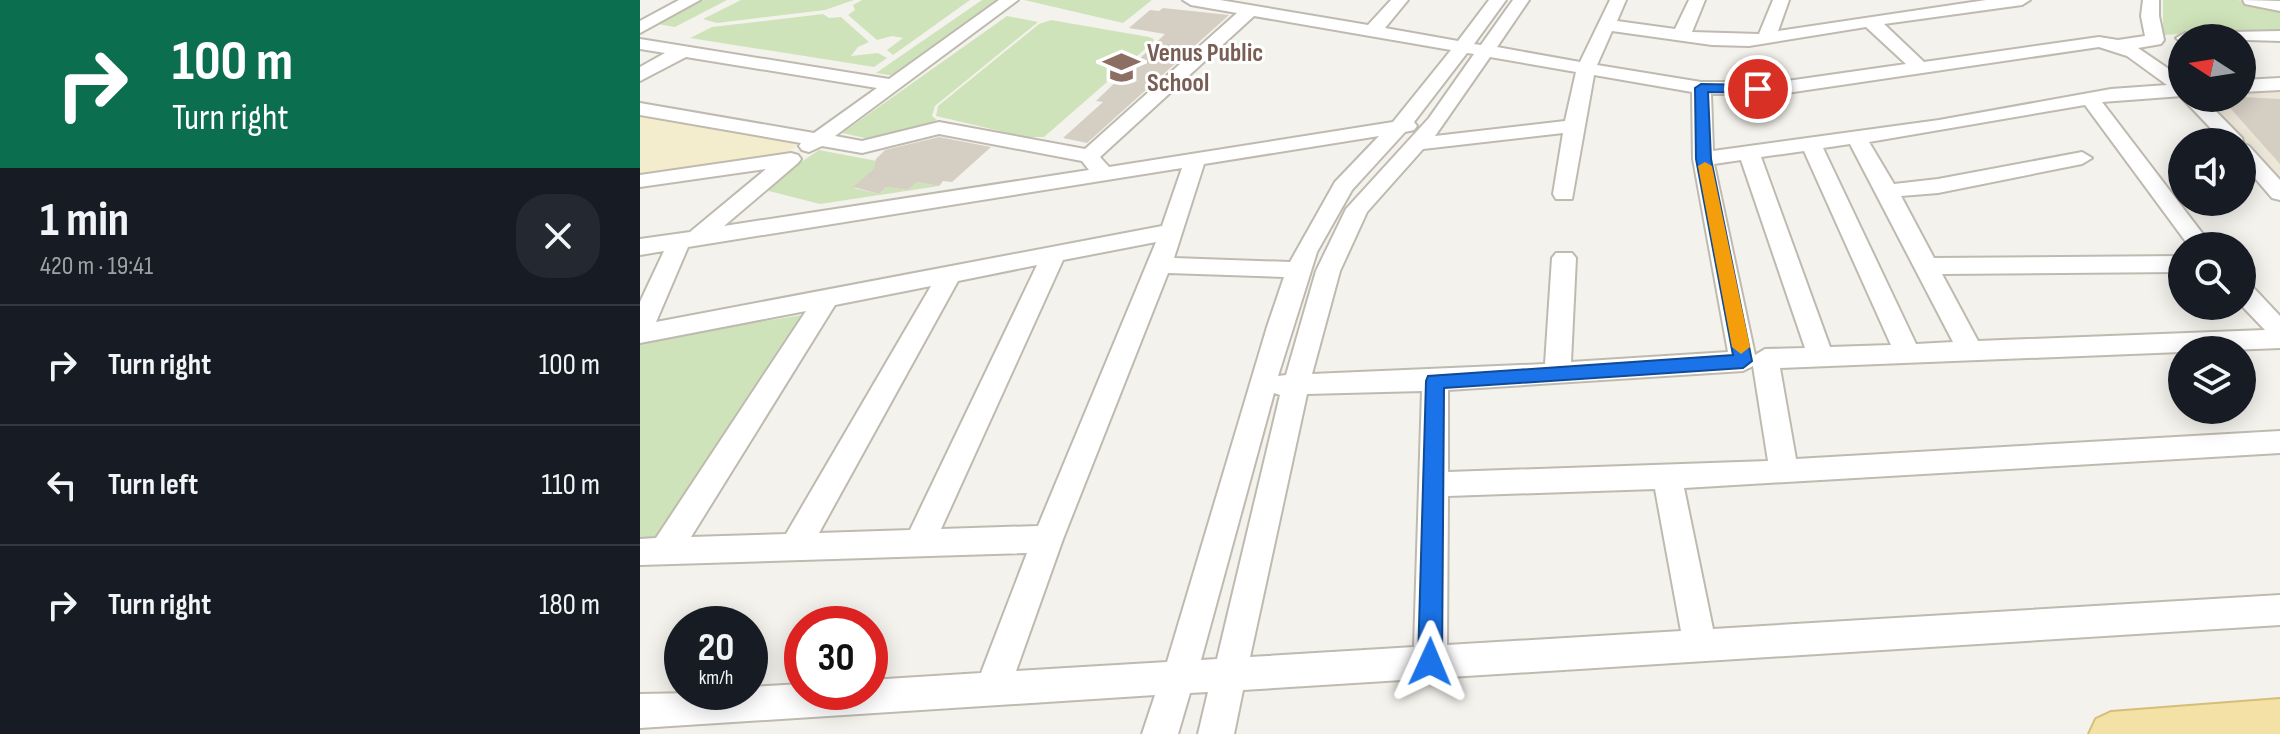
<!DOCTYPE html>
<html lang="en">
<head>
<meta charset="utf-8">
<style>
  :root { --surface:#171b24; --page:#242831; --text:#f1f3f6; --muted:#9ea1a6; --line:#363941 }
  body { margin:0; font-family:"Sofia Sans Condensed",sans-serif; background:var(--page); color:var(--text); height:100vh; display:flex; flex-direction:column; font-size:30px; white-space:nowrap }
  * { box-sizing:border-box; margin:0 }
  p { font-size:26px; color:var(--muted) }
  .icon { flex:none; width:44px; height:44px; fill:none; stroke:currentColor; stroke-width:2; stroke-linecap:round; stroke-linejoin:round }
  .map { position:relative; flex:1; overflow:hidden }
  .side { display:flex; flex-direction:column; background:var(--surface); width:640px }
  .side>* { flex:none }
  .banner { background:#0b6e4f; color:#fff; overflow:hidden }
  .needle { width:52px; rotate:282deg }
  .tools { position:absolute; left:1528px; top:24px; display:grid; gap:16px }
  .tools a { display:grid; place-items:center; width:88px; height:88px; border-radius:50%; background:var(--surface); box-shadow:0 4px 20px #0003; font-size:40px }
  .speed { position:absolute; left:24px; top:606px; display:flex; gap:16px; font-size:40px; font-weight:700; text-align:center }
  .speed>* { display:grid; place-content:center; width:104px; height:104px; border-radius:50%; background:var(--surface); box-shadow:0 4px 20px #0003; line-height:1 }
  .speed small { font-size:20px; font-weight:400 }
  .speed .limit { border:12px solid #d22; background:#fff; color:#111 }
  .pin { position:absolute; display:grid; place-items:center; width:68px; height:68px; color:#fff; margin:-34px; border:4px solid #fff; border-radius:50%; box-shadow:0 2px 8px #0007 }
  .me { position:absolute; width:88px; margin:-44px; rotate:1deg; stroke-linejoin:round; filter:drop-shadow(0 0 6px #0008) }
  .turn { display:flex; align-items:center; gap:28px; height:168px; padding:0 40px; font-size:36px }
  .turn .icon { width:104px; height:104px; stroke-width:2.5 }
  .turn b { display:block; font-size:56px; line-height:68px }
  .round { display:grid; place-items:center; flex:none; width:84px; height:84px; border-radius:32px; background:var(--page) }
  .summary { display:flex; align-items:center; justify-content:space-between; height:136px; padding:0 40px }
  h1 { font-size:48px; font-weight:700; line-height:60px }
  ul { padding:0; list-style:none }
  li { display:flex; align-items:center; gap:24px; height:120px; padding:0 40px; border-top:2px solid var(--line) }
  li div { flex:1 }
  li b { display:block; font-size:30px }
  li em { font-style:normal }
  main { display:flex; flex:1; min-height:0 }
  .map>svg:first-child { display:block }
  .education { fill:#ece7d8 }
  .green { fill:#cfe3ba }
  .sand { fill:#f3edcd }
  .building { fill:#d5cec3 }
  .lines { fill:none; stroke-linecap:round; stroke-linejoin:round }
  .minor-casing { stroke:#bfbab0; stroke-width:4 }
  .major-casing { stroke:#d7be78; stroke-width:4 }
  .minor { fill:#fff; fill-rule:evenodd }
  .major { fill:#f3e1a6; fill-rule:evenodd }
  .route { fill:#1a73e8; stroke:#114b97; stroke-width:2 }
  .slow { fill:#f59e0b }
  .labels { text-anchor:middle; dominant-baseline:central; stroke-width:6; stroke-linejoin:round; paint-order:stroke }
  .far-education-label { font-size:26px; font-weight:bold; fill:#785e54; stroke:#fff; text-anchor:start }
</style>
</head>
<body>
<main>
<section class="side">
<div class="banner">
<div class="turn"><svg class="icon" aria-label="right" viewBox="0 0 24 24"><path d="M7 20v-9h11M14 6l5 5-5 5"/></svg><div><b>100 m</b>Turn right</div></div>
</div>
<div class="summary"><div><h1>1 min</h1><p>420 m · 19:41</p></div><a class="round"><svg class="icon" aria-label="close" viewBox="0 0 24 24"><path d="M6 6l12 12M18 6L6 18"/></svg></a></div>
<ul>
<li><svg class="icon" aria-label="right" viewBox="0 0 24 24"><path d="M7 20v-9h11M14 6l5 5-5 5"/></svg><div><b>Turn right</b></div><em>100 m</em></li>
<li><svg class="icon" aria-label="left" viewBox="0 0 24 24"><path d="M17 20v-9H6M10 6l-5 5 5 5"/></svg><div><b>Turn left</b></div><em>110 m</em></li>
<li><svg class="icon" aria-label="right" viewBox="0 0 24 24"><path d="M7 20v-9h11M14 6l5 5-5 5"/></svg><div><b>Turn right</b></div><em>180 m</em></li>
</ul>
</section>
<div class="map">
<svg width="1640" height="734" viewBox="0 0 1640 734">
  <rect width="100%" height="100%" fill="#f4f2ec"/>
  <polygon class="education" points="1640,89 1640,187 1560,98 1602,98 1602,91"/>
  <g class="green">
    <polygon points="62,0 87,0 35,27 17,24"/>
    <polygon points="101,0 214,0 185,10 77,23 63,19"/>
    <polygon points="222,0 330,0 253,55 247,50 263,38 252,36 237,40 208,15 215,10 213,5"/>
    <polygon points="342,0 362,0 255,76 236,73"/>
    <polygon points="384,0 512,0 483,23"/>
    <polygon points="1523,0 1598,0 1640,9 1640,32 1607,30 1523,35"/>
    <polygon points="183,14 189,18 201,17 229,42 218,47 211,56 238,53 247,58 234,67 50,38 72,27"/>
    <polygon points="367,16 398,22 295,106 292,116 297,120 239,141 202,133"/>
    <polygon points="411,20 509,37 514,39 513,42 404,137 386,137 296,116 298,106 399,24"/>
    <polygon points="179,150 242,162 214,188 239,194 246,187 268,190 277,182 299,186 180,204 121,189"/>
    <polygon points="175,313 27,536 0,538 0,341"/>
  </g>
  <polygon class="sand" points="0,114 160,144 143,155 0,174"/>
  <g class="building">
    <polygon points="523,8 589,15 447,143 423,138 463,102 456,101 525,34 489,28 510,10 519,11"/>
    <polygon points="1602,97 1640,99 1640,164 1584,101"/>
    <polygon points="299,137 351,147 312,182 303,181 299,186 277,182 268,190 246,187 239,194 213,187 234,169 236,159 245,150"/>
  </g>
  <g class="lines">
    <defs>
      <g id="minor">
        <polygon points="39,0 60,0 0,33 0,21"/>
        <path d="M359 0H378L195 136 222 141 299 122 445 149 597 13 551 5 543 0H580L728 25 751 0H768L745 28 818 41 849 0H866L834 44 841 45 873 0H889L857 47 940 62 970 0H986L977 21 1035 29 1049 0H1065L1052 32 1119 34 1133 0H1149L1138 31 1346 0H1390L1382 5 1244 24 1284 62 1459 37 1478 40 1505 36 1501 16 1503 0H1519V16L1524 40 1521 44 1498 48 1542 78V96L1462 102 1572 246H1549L1445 105 1229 142 1254 184 1298 179 1442 152 1452 158 1442 164 1298 193 1261 196 1294 258 1542 256V272L1302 274 1338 341 1625 330 1602 306V283L1611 285 1640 316V348L1140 368 1156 459 1640 431V453L1044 488 1073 629 1640 595V625L603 690 594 734H558L568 692 550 693 538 734H502L515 695 0 728V694L110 692V687L162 684V692H230V680L341 673 387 553 0 565V539L16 538 166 311 0 343V302L24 251 0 255V239L50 232 126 169 0 187V175L151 153 158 155 161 159 158 163 84 226 449 170 442 161 299 134 222 153 182 146 169 152 162 150 159 146 161 143 0 115V103L174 133 237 88 46 57 0 81V67L25 53 0 49V39L249 79ZM614 16 811 50 753 122 469 167 460 157ZM1226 27 1266 64 1140 82H1061L957 65 972 31 1072 45 1109 46ZM1459 47 1487 56 1527 85 1471 89 1299 120 1073 151 1071 94H1140ZM827 53 834 54 789 118 706 209 676 271 646 375 638 376 677 252 712 190 765 132 774 130 777 126 774 122ZM850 57 936 72 925 121 795 136ZM954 75 1052 92 1053 159 1088 352 931 362 936 258 932 253H916L912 258 905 364 672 374 700 271 727 212 783 149 923 133 913 194 916 199H932ZM739 136 695 182 650 262 534 258 564 164ZM1210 144 1313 342 1276 344 1183 148ZM1164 151 1251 345 1190 347 1121 157ZM1101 160 1165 348 1125 349 1115 355 1074 164ZM542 168 522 226 16 322 48 247ZM516 242 398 526 301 529 423 260ZM397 265 270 530 179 533 318 281ZM528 273 644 277 627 327 527 662 376 671 423 539ZM291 286 146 534 51 537 195 305ZM1113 366 1128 461 808 472V390L1103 371ZM782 391 774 647 610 657 667 394ZM634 393 640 395 577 659 561 660ZM1015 489 1041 631 807 645 808 496Z"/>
        <polygon points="1603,0 1640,1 1640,11 1605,4"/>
        <polygon points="1640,31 1640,41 1542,38 1542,43 1536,38 1545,33"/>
        <polygon points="1640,78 1640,90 1602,92 1602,80"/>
        <polygon points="1542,98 1563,98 1602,138 1604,144 1609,146 1640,180 1640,200 1632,198 1602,163 1602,142 1584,142"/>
      </g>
      <polygon id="major" points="1640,699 1640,734 1449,734 1456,719 1471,712"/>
    </defs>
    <use href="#minor" class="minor-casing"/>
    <use href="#major" class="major-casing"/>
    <use href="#minor" class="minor"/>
    <use href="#major" class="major"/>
  </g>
  <polygon class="route" points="1061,84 1118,85 1124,89 1118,93 1068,92 1071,159 1112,361 1103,368 804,388 802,662 799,670 790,674 782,670 778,662 786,381 788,376 1093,355 1056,159 1055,88"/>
  <polygon class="slow" points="1065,162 1072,166 1110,347 1101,354 1092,347 1058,166"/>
  <defs>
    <symbol id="school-bare" viewBox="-9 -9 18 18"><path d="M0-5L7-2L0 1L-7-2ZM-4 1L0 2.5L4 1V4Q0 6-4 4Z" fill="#8d6e63" stroke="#fff" stroke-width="2.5" paint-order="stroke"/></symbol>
  </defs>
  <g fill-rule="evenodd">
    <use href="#school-bare" x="456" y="42" width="51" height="51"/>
  </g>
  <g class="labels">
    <g class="far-education-label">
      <text x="507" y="53">Venus Public<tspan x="507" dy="30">School</tspan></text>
    </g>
  </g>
</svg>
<div class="tools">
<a><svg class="needle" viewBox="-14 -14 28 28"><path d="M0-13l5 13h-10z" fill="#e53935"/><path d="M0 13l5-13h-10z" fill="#9ea1a6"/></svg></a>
<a><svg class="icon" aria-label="sound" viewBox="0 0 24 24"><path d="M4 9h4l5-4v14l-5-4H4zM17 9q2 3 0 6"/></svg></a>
<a><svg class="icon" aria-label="search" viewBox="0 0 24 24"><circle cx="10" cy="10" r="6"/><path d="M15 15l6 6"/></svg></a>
<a><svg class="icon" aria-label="layers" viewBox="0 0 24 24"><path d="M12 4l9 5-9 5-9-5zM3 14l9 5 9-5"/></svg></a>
</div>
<div class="speed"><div>20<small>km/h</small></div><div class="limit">30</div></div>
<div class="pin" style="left:1118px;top:89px;background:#d93025"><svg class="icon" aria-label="arrive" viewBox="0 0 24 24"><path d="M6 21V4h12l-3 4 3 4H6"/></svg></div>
<svg class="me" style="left:790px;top:662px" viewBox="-20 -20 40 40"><path d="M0-17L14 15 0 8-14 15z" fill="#1a73e8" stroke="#fff" stroke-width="4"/></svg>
</div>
</main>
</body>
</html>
